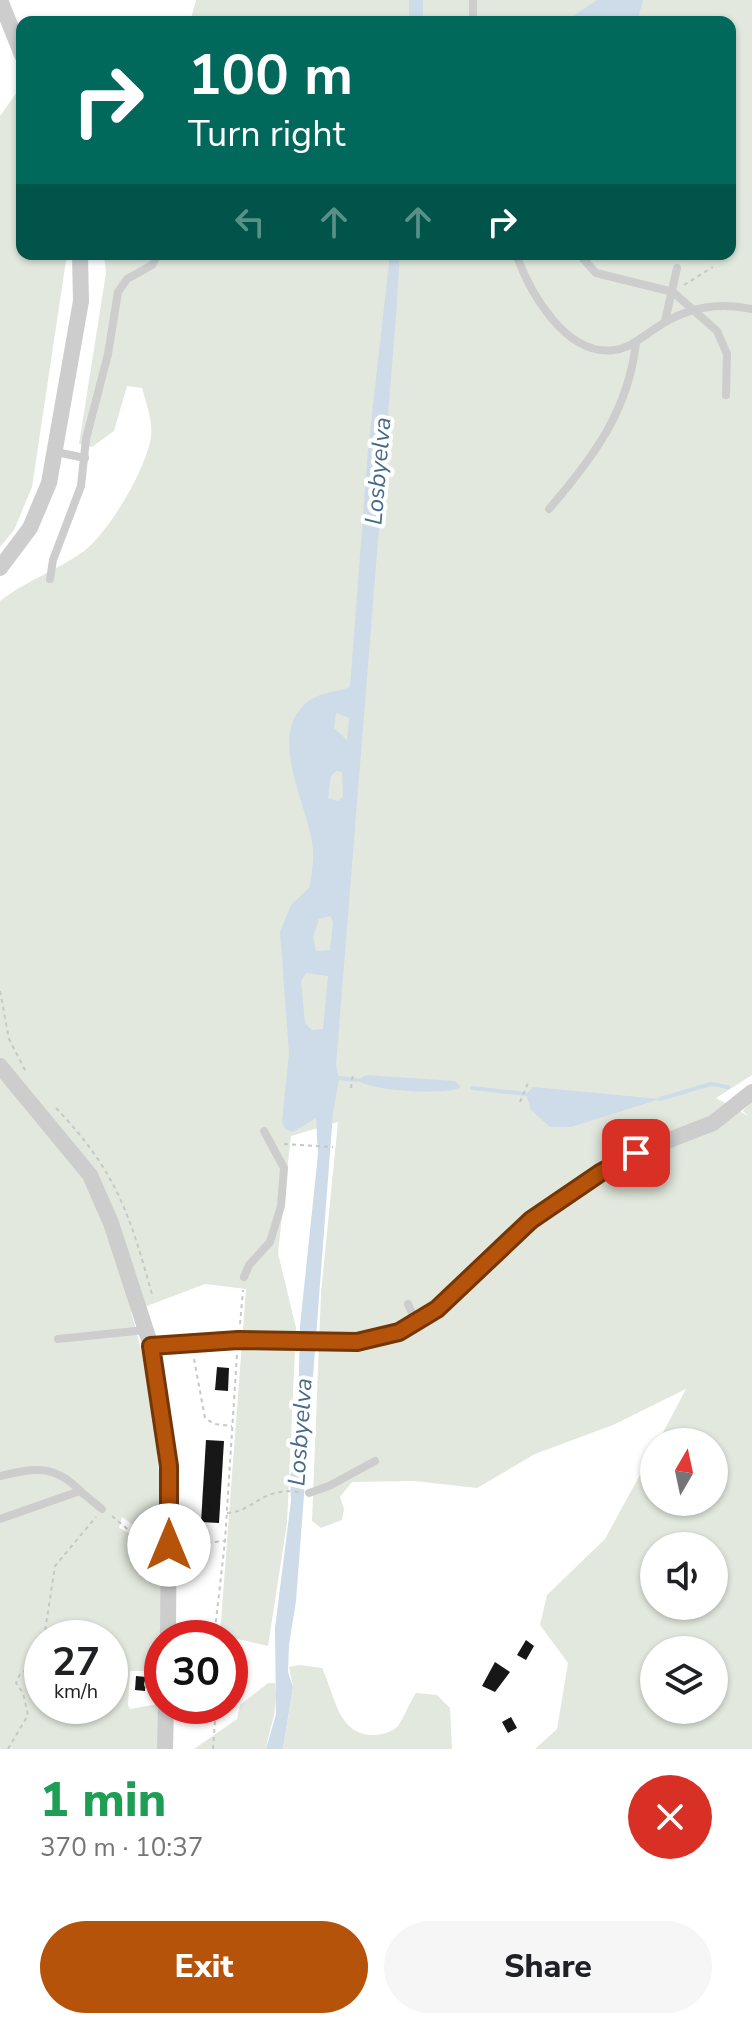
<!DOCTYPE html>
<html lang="en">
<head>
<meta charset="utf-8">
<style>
  :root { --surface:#fff; --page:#f6f6f6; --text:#202124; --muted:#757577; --accent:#b45309 }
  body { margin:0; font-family:"Nunito Sans",sans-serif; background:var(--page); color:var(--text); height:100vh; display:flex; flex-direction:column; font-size:30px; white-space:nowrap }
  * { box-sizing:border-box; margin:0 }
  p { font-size:26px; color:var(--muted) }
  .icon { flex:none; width:44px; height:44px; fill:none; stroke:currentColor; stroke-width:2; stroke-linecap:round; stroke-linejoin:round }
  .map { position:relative; height:1749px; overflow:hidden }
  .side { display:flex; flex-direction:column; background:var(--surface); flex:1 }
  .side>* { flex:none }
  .hud { position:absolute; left:16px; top:16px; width:720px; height:244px; border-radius:16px; box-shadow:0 2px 6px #0004; background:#00695c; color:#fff; overflow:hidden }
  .needle { width:52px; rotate:9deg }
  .buttons { position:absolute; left:640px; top:1428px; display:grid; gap:16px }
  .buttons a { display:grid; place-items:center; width:88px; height:88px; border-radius:50%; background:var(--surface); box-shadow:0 2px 6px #0004; font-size:40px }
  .speed { position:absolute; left:24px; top:1620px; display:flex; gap:16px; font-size:40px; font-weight:700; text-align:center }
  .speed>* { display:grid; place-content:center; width:104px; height:104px; border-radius:50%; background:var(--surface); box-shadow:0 2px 6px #0004; line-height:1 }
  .speed small { font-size:20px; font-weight:400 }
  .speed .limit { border:12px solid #d22; background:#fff; color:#111 }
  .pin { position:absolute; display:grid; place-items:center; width:68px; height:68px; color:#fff; margin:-34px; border-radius:16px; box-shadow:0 4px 12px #0006 }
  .me { position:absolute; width:88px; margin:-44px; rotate:0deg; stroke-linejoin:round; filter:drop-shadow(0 0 6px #0008) }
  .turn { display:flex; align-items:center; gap:28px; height:168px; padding:0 40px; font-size:36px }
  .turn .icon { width:104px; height:104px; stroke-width:2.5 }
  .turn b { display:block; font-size:56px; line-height:68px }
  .lanes { display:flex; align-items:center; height:76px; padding:0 40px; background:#0003; justify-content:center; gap:40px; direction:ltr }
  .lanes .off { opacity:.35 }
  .round { display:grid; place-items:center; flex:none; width:84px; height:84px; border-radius:42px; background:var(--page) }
  .headline { display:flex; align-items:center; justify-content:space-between; height:136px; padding:0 40px }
  h1 { font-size:48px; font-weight:800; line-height:60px; color:#1e9e55 }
  .primary-button { display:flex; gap:16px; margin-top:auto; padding:16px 40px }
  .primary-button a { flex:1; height:92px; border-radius:48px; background:var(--accent); color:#fff; font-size:32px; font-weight:800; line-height:92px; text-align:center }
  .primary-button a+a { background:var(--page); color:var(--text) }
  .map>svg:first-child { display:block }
  .green { fill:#e2e8dd; fill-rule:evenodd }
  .water { fill:#cedce9; fill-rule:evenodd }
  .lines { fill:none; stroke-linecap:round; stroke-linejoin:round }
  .stream { stroke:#cedce9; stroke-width:4 }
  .building { fill:#171717 }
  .path { stroke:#c7c7c7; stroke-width:2; stroke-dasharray:4 4; stroke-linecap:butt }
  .service { stroke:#cdcdcd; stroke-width:8 }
  .minor { stroke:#cdcdcd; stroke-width:16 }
  .route-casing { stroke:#753606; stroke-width:20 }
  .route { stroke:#b45309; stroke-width:14 }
  .labels { text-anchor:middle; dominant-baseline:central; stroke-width:8; stroke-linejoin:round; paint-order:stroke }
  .water-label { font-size:24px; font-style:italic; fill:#466a89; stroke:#fff }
</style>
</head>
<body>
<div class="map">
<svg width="752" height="1749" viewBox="0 0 752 1749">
  <rect width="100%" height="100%" fill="#fff"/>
  <g class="green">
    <path d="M196 0H752V1075L716 1098 748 1116 743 1111 752 1100V1749H535L557 1729 568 1663 540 1625 547 1595 605 1539 654 1449V1502H714V1442H658L686 1389 613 1425 535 1454 477 1488 414 1481 352 1482 340 1497 344 1509 342 1520 321 1528 312 1521 321 1293 338 1122 291 1136 278 1253 296 1328 287 1523 268 1646 220 1635 246 1289 205 1284 131 1312C153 1387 161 1458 161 1536L140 1530 122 1517 119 1528 160 1549 161 1665 155 1671H130L128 1705 130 1709 158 1704 159 1749H0V601C26 580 57 571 84 551 109 532 147 468 151 436 153 421 146 403 142 388L127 386 114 431 92 447 79 444 106 273 104 254H730V22H190ZM654 1546H714V1606H654ZM42 1638H110V1706H42ZM654 1650H714V1710H654Z"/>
    <polygon points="22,85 22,254 67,254 32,487 14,530 0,547 0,116"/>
    <path d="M300 1665 322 1668C335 1694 337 1736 375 1735 382 1735 394 1731 398 1726 405 1716 409 1703 416 1693L437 1695 450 1708 452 1749H283L293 1687 289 1667Z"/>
    <path d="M268 1683H275C279 1711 270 1724 266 1749H194L237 1719 240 1705Z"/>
  </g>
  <g class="water">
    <rect x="409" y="0" width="14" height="22"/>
    <polygon points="597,0 643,0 637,22 564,22"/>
    <path d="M390 254H400L396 316 336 1065 339 1078 333 1113 296 1601 289 1645 288 1672 293 1687 283 1749H266L276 1714 275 1628 291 1501 290 1476 297 1455 300 1326 318 1154 316 1118 293 1132 285 1129 282 1122 289 1053 280 932 291 905 310 887C311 875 314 862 313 850 311 811 267 739 304 705 316 693 335 692 350 687L368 450ZM336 713 349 718 347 740 334 728ZM336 771 342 772 343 797 338 801 328 798 331 776ZM330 916 333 922 330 950 316 951 313 937 319 919ZM306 973 328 976 323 1029 312 1030 305 1023 301 981Z"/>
    <path d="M366 1075 455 1081 461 1087C447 1096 369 1091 357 1080Z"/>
    <polygon points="533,1087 660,1099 571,1127 550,1127 531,1110 526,1094"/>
  </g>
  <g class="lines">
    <g class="stream">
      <polyline points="339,1078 357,1080"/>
      <polyline points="472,1088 526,1094"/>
      <polyline points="660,1099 711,1084 728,1087"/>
    </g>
  </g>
  <g class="building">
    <polygon points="217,1367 229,1368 228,1391 215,1390"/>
    <polygon points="206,1440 224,1441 219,1523 201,1522"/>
    <polygon points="526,1640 534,1646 526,1660 517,1655"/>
    <polygon points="495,1662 510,1672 495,1692 482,1686"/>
    <polygon points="136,1676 146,1677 145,1691 135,1690"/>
    <polygon points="511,1717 517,1728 508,1733 502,1722"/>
  </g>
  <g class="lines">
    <g class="path">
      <polyline points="684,285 713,267"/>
      <polyline points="0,991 9,1039 26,1072"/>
      <polyline points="351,1088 353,1073"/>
      <polyline points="520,1102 528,1083"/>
      <path d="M56 1108C117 1172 130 1215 153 1298"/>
      <polyline points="284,1144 333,1147"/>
      <polyline points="240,1324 243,1290"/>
      <polyline points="194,1359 205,1418 214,1424 232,1426"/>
      <path d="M227 1513C256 1511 260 1487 299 1492"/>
      <polyline points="112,1516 138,1538 153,1543"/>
      <polyline points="183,1545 224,1541"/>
      <polyline points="44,1638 55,1566 96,1517"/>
      <polyline points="214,1638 225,1541 237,1354"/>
      <polyline points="8,1749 28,1715 23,1693 16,1683 20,1674 36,1664 42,1642"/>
      <polyline points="213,1749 216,1706"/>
    </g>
    <g class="service">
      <polyline points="473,0 473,22"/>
      <path d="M516 254C530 293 566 357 615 350 629 348 641 338 653 330 683 308 715 301 752 309"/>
      <polyline points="579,254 596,273 673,292 717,331 727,354 726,395"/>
      <polyline points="665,321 677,268"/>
      <polyline points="56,452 85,458"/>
      <path d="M549 509C593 458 629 410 636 342"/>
      <polyline points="50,579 53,560 81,486 86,439 108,354 118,292 127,279 152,265 158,254"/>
      <polyline points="244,1277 249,1265 270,1242 281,1206 284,1168 264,1131"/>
      <polyline points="408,1304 416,1322"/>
      <polyline points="58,1339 145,1330"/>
      <path d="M0 1476C34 1468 55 1464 80 1491"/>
      <polyline points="309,1493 329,1486 375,1461"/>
      <polyline points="0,1519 80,1491 102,1509"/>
      <polyline points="148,1684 162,1685"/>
    </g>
    <g class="minor">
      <polyline points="0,0 22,55"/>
      <polyline points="0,568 30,528 49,483 81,301 80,254"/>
      <polyline points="0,1066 90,1175 111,1223 151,1346 169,1466 168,1638"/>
      <polyline points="151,1346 238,1340 357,1342 399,1332 437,1309 507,1240 600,1173 636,1153 713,1123 752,1092"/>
      <polyline points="165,1749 166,1706"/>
    </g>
  </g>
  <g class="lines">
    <defs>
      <polyline id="route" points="169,1545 169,1466 151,1346 238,1340 357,1342 399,1332 437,1309 531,1220 600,1173 636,1153"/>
    </defs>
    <use href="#route" class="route-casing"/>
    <use href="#route" class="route"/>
  </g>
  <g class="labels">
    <g class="water-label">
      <text transform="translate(378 471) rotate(-85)">Losbyelva</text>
      <text transform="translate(300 1432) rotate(-86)">Losbyelva</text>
    </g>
  </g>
</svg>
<div class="buttons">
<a><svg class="needle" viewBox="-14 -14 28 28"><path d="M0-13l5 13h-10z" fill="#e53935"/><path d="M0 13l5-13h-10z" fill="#757577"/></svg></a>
<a><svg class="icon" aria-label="sound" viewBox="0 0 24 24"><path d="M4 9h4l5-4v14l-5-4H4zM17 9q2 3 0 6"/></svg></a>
<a><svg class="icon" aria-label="layers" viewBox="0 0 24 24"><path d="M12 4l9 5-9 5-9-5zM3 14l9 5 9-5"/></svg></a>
</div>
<div class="speed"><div>27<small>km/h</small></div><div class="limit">30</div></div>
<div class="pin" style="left:636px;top:1153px;background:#d93025"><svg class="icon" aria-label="arrive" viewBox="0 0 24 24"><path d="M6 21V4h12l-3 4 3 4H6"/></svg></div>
<svg class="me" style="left:169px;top:1545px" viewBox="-20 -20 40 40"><circle r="19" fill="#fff"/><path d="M0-13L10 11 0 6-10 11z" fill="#b45309"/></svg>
<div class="hud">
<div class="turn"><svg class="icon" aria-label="right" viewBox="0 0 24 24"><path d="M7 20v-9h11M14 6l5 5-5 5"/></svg><div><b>100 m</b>Turn right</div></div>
<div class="lanes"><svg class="icon off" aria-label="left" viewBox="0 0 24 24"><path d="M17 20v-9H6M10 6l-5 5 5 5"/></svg><svg class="icon off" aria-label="ahead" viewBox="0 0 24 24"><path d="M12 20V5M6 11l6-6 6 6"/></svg><svg class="icon off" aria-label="ahead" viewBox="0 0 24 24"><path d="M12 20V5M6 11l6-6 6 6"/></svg><svg class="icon" aria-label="right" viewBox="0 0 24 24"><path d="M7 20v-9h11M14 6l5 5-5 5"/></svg></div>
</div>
</div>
<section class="side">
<div class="headline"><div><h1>1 min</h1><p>370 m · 10:37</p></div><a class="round" style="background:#d93025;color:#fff"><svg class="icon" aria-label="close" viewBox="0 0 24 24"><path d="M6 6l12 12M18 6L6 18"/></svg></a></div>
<div class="primary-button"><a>Exit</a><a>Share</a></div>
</section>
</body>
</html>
